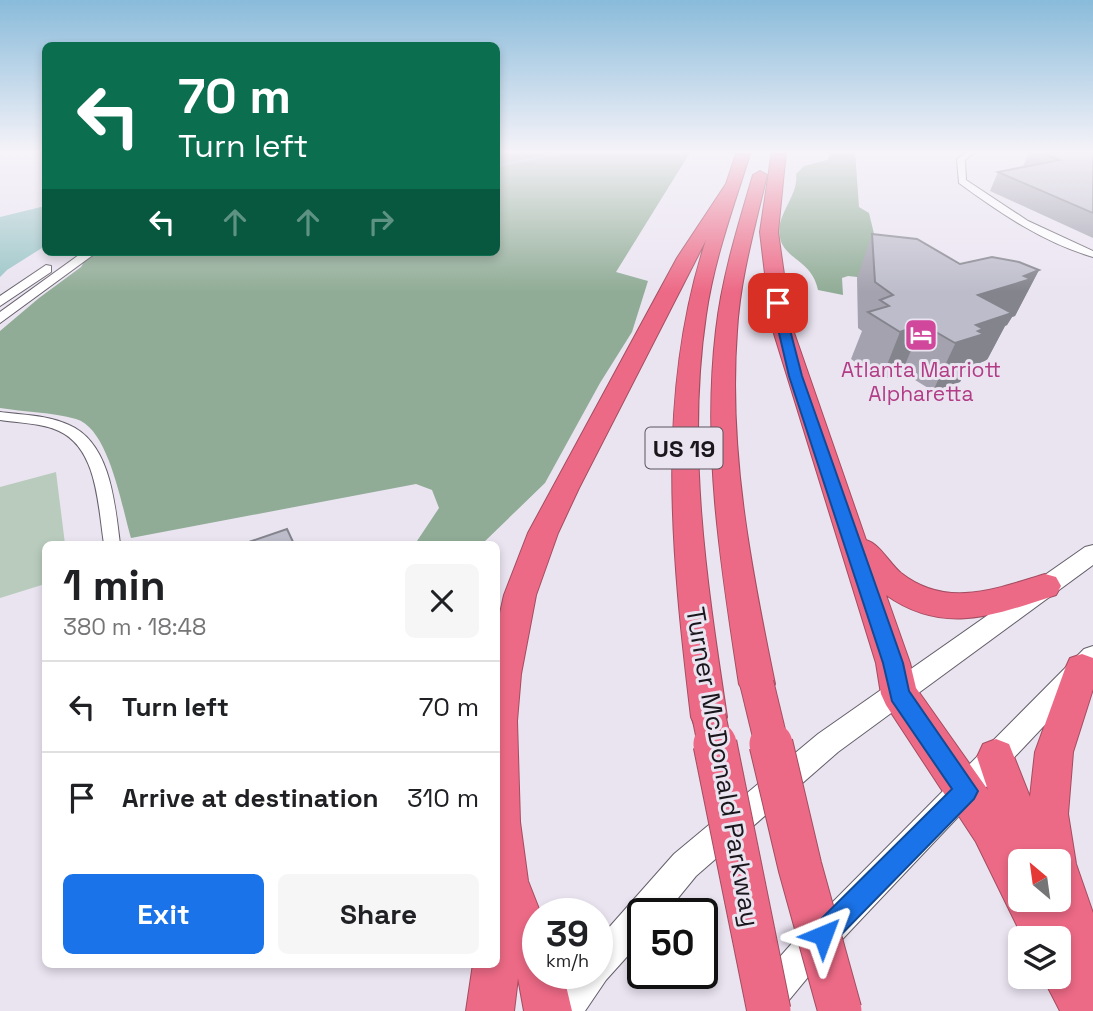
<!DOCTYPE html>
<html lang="en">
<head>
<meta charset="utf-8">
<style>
  :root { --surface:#fff; --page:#f6f6f6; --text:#202124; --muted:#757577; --line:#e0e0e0; --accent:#1a73e8 }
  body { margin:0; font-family:"Space Grotesk",sans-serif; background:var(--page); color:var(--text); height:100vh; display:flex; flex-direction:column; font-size:26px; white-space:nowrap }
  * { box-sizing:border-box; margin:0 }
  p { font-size:23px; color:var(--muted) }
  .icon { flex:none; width:38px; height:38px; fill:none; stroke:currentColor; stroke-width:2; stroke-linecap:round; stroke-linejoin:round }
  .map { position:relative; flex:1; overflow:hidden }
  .details { position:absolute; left:42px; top:541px; width:458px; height:427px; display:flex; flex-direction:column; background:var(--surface); border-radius:10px; box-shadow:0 4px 10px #0003 }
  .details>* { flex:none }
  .banner { position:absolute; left:42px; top:42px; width:458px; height:214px; border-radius:10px; box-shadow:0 4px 10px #0003; background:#0b6e4f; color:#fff; overflow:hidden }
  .needle { width:46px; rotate:331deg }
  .tools { position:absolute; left:1008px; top:849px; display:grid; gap:14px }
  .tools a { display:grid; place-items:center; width:63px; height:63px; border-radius:10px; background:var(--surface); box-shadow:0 4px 10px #0003; font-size:35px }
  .speed { position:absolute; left:522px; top:898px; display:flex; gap:14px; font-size:35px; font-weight:700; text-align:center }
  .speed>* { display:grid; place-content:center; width:91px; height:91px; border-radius:50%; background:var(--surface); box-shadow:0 4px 10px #0003; line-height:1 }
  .speed small { font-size:18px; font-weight:400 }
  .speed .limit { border:4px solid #111; border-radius:10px; background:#fff; color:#111 }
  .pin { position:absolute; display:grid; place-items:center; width:60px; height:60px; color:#fff; margin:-30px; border-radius:14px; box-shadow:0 4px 10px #0006 }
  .me { position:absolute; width:77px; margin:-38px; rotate:44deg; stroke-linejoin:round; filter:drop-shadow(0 0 5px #0008) }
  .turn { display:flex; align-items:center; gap:24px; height:147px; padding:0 21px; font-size:32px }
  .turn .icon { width:91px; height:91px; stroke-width:2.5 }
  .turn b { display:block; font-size:49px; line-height:60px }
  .lanes { display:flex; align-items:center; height:66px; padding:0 21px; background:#0003; justify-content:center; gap:35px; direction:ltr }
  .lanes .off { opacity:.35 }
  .round { display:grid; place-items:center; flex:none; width:74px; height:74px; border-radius:10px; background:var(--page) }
  .headline { display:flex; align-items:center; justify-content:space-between; height:119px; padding:0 21px }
  h1 { font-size:42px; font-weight:700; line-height:52px }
  .action { display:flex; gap:14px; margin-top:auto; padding:14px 21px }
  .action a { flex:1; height:80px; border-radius:10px; background:var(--accent); color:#fff; font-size:28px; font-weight:700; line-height:80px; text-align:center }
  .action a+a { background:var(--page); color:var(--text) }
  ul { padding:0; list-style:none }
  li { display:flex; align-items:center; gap:21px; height:91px; padding:0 21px; border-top:2px solid var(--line) }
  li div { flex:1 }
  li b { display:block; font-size:26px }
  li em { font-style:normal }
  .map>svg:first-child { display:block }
  .green { fill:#b8cbbc }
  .forest { fill:#90ac96 }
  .water { fill:#9ac5c6 }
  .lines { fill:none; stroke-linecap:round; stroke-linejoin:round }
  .stream { stroke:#9ac5c6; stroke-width:2.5 }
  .minor-casing { stroke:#645f6a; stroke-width:2 }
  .tertiary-casing { stroke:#645f6a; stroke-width:2 }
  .secondary-casing { stroke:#645f6a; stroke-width:2 }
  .motorway-casing { stroke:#a34d61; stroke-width:2 }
  .minor { fill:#fff; fill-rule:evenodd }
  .tertiary { fill:#fff; fill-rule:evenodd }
  .secondary { fill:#fff; fill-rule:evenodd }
  .motorway { fill:#ed6a86; fill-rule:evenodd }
  .motorway-bridge-far1-casing { stroke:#a34d61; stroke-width:35; stroke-linecap:butt }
  .motorway-bridge-casing { stroke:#a34d61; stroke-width:45; stroke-linecap:butt }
  .motorway-bridge-far1 { stroke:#ed6a86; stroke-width:33 }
  .motorway-bridge { stroke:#ed6a86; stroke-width:43 }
  .wall { fill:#a3a2ae }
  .shaded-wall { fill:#84848d }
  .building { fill:#bdbcca; stroke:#84848d; stroke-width:2 }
  .route { fill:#1a73e8; stroke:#114b97; stroke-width:2 }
  .labels { text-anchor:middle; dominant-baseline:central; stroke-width:6; stroke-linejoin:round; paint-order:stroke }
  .far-hotel-label { font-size:21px; fill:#b23c85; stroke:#eae4f1 }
  .shield { fill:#eae4f1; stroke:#58545c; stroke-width:2 }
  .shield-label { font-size:24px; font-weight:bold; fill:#1a171c }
  .street-label { font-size:26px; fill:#1a171c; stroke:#eae4f1 }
</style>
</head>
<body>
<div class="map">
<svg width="1093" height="1011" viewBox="0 0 1093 1011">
  <rect width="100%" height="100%" fill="#eae4f1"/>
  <polygon class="green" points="56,472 65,544 46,544 45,584 0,598 0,487"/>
  <g class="forest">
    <path d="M497 151H691L616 272 648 281 632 332 600 383 545 483 482 544H415L439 508 432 490 416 484 131 538C122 508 109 428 76 419 52 412 24 412 0 408V331L39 298 81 267 90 252H497Z"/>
    <path d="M822 151H855L859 207 869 213 877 246 866 278 848 276 842 278 843 295 818 290C812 260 785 260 780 238 775 214 799 197 796 174L804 166 827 160 830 155Z"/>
  </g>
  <polygon class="water" points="45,206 45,246 7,270 0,277 0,217"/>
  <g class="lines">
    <polyline class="stream" points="497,166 570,151"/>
    <defs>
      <g id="minor">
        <path d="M968 151H977L965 160 966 180 1028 221 1093 251V257C1044 243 1000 213 959 183L957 159Z"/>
        <path d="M0 412C23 415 48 415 69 425 111 443 115 505 120 544H104C98 507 98 449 59 431 42 423 19 423 0 420Z"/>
      </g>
      <g id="tertiary">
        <polygon points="83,252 97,252 0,323 0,312"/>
        <polygon points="46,265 51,266 51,272 0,306 0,296"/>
      </g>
      <g id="secondary">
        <polygon points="1093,545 1093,565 838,752 696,876 665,914 642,914 642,940 606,980 585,1011 544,1011 549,998 570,973 597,973 597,941 674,854 818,734 1085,547"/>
        <polygon points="1093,646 1093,674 818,965 780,1011 753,1011 748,1000 753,987 794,941 1084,649"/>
      </g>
      <g id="motorway">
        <path d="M737 151H751C734 205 714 259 706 315 686 450 707 584 727 717L722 729 709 734 696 729 691 717C672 557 655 396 706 240L579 488 558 533 536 595 521 674 517 721 520 822 528 881 541 914H537V973H563L572 1011H524L518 978 514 1011H466L473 964H497V627L504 595 528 533 677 258 726 184Z"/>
        <path d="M772 151H786L778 232 791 324 866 540C880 544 889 563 901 573 947 609 995 589 1045 574L1056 577 1061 586 1056 595C995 615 944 636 886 595L910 663 916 688 988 790 977 757 983 744 996 739 1009 744 1030 797 1035 752 1065 669 1070 658 1082 654 1093 658V689L1073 752 1068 814 1076 864 1093 913V1011H1060L1042 976H1059V938H1023L976 842 886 705 881 694 876 663 771 324 760 232ZM1020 861H1059V900H1020Z"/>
        <path d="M760 171 767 175C755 227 740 278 737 331 728 450 751 568 775 684L769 695 757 700 745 695 739 684C721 567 702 449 716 330 722 277 738 226 753 175Z"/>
      </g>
    </defs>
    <use href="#minor" class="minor-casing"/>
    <use href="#tertiary" class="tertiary-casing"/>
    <use href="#secondary" class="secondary-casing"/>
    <use href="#motorway" class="motorway-casing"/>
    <use href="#minor" class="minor"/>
    <use href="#tertiary" class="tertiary"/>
    <use href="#secondary" class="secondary"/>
    <use href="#motorway" class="motorway"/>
    <defs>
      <g id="motorway-bridge-far1">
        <polyline points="757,684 772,746"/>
        <polyline points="709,717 715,746"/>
      </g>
      <g id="motorway-bridge">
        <polyline points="715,744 769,1011"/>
        <polyline points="771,744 800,867 840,1011"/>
      </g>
    </defs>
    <use href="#motorway-bridge-far1" class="motorway-bridge-far1-casing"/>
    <use href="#motorway-bridge" class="motorway-bridge-casing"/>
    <use href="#motorway-bridge-far1" class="motorway-bridge-far1"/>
    <use href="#motorway-bridge" class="motorway-bridge"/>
  </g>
  <g class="wall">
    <polygon points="1030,151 1093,151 1093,238 990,191 998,172 1023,166"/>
    <polygon points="872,234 960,264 1039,270 1015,316 1012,317 1007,325 1005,326 987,360 967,368 960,382 933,391 902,372 881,380 851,359 862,331 858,328 857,278"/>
  </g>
  <g class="shaded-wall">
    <polygon points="1039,270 1015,316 1012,317 1007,325 1005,326 987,360 967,368 960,382 933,391 978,295"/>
    <polygon points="922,324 902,372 881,380 900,332"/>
  </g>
  <g class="building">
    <polygon points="1036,151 1093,151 1093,213 998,172 1060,160"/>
    <polygon points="872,234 917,239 960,264 992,257 1019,262 1039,270 1024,276 1031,279 978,295 1012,313 976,325 983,329 978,331 984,334 955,343 922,324 900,332 868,312 889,306 880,300 893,295 875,282"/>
    <polygon points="287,529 294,544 243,544"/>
  </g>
  <linearGradient id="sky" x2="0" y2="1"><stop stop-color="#89bbda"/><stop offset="0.52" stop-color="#f6f3f9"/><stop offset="1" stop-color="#f6f3f9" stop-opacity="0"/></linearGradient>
  <rect width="1093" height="292" fill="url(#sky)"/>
  <polygon class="route" points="778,300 783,303 802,376 903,663 909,691 978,791 974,799 832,944 823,948 814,944 811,935 814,926 952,789 892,701 883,663 789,376 772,303"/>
  <defs>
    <symbol id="hotel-square" viewBox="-11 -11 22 22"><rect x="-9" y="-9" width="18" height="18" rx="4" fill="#d1479c" stroke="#eae4f1"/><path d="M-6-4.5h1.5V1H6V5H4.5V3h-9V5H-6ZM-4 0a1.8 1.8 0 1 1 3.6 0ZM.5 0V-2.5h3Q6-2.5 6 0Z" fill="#fff"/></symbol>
  </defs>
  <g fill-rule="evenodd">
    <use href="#hotel-square" x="902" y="316" width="38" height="38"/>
  </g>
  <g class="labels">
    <g class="far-hotel-label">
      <text x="921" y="369">Atlanta Marriott<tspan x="921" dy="24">Alpharetta</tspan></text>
    </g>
    <rect class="shield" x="645.5" y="427.5" width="77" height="41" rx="5"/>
    <g class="shield-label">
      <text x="684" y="448">US 19</text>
    </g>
    <g class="street-label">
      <text transform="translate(723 767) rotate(80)">Turner McDonald Parkway</text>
    </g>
  </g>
</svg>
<div class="tools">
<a><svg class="needle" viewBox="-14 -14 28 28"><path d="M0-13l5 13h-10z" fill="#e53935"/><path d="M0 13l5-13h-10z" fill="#757577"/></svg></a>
<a><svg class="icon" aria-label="layers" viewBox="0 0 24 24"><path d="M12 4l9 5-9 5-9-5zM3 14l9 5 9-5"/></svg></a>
</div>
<div class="speed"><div>39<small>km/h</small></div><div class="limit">50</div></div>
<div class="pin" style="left:778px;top:303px;background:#d93025"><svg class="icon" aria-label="arrive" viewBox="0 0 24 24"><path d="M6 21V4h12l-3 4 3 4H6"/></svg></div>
<svg class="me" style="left:823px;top:935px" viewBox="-20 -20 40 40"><path d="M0-17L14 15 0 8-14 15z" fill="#1a73e8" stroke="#fff" stroke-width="4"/></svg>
<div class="banner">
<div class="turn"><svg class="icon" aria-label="left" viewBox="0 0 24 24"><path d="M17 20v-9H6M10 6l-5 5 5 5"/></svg><div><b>70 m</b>Turn left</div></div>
<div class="lanes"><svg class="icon" aria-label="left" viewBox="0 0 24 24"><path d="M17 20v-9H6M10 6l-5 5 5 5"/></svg><svg class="icon off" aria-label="ahead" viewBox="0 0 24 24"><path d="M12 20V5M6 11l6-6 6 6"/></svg><svg class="icon off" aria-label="ahead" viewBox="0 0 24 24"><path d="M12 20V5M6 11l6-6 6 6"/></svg><svg class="icon off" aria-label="right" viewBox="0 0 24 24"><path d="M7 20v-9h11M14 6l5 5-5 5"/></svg></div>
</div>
<section class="details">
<div class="headline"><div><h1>1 min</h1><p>380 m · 18:48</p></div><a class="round"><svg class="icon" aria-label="close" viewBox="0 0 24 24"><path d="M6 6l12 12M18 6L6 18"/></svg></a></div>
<ul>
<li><svg class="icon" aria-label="left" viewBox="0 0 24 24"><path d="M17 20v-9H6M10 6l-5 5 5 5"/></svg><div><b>Turn left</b></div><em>70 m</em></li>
<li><svg class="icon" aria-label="arrive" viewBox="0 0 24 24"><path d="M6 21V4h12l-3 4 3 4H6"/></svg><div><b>Arrive at destination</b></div><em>310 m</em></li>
</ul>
<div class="action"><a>Exit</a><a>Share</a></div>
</section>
</div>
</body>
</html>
